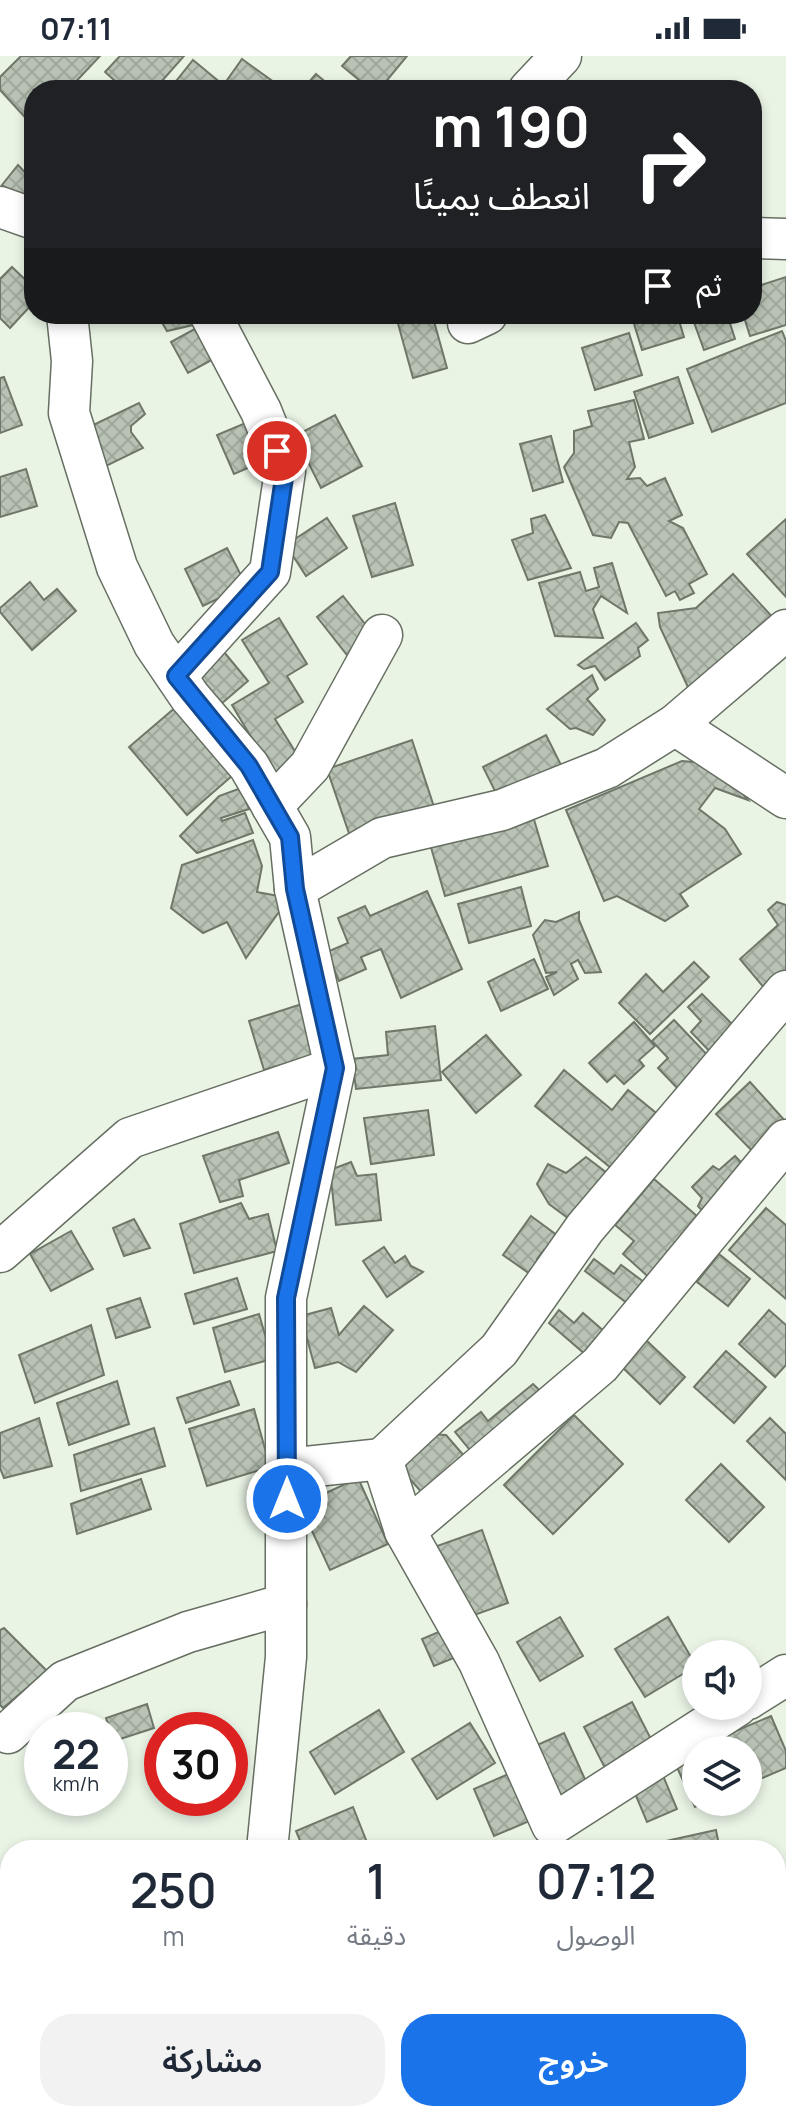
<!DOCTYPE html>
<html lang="ar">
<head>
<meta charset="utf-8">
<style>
  :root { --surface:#fff; --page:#f2f2f3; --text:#1f2937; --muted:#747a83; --accent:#1a73e8 }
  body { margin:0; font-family:Manrope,"Noto Sans Arabic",sans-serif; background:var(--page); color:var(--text); direction:rtl; height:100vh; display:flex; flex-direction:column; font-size:30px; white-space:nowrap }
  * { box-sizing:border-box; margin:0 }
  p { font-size:26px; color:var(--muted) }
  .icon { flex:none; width:44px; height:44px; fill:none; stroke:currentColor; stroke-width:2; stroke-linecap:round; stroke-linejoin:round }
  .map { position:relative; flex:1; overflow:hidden; direction:ltr }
  .drawer { position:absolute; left:0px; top:1784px; width:786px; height:282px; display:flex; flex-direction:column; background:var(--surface); border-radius:32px 32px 0 0; box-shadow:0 4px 12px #0003; direction:rtl }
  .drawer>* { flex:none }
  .hud { position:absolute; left:24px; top:24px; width:738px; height:244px; border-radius:32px; box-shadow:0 4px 12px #0003; direction:rtl; background:#202124; color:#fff; overflow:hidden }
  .tools { position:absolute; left:682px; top:1584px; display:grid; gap:16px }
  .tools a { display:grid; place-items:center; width:80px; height:80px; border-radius:50%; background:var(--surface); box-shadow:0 4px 12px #0003; font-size:40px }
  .speed { position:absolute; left:24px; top:1656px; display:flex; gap:16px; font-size:40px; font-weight:700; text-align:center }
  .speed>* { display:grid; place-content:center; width:104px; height:104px; border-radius:50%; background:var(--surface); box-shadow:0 4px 12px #0003; line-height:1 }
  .speed small { font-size:20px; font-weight:400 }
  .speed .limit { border:12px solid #d22; background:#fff; color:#111 }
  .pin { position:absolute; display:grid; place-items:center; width:68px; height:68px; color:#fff; margin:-34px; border:4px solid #fff; border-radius:50%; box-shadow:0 2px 8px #0007 }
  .me { position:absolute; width:88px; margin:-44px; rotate:0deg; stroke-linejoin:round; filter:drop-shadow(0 0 6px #0008) }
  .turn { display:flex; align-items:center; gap:28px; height:168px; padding:0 40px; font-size:36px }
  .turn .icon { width:104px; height:104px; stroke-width:2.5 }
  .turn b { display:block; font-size:56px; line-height:68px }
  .then { display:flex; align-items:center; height:76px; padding:0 40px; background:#0003; gap:16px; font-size:30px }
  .eta { display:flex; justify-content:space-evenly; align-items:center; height:136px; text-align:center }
  .eta b { font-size:48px; font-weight:600; line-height:56px }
  .button { display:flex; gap:16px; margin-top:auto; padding:16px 40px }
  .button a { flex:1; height:92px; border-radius:32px; background:var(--accent); color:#fff; font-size:32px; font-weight:600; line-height:92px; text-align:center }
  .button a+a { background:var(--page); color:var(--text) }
  .status { display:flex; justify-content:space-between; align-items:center; height:56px; padding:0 40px; background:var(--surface); direction:ltr }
  .status svg { height:22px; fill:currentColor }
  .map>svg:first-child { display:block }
  .building { fill:url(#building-cross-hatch); stroke:#6e776a; stroke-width:2 }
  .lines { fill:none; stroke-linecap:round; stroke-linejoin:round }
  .minor-casing { stroke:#666f62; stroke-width:43 }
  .minor { stroke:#fff; stroke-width:40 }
  .route-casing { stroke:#114b97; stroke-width:20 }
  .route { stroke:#1a73e8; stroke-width:14 }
</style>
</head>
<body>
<div class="status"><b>07:11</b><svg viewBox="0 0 49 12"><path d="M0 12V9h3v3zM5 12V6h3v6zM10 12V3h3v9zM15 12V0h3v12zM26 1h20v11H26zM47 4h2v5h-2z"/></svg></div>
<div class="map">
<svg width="786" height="2065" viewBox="0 0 786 2065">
  <defs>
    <pattern id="building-cross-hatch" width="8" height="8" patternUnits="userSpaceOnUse" patternTransform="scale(2)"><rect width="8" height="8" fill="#b9c3b5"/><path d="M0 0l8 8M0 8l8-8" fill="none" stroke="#9ea79a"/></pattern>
  </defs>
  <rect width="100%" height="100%" fill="#e9f4e5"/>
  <g class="building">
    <polygon points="21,0 100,0 68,34 34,34 33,70 0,34 0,21"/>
    <polygon points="120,0 184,0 154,34 125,34 105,16"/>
    <polygon points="351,0 407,0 379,34 371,34 342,10"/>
    <polygon points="242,3 278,29 274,34 234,34 225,27"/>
    <polygon points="193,4 221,27 215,34 169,34"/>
    <polygon points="316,18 335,34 302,34"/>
    <polygon points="18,109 34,126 34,153 2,129"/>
    <polygon points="12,211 34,232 34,246 10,272 0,262 0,223"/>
    <polygon points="786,221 786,269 750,280 743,258 752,258 752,232"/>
    <polygon points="157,258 186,258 193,269 167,275"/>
    <polygon points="419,258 432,258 447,312 413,322 397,264"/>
    <polygon points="631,258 677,258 684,281 642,294"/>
    <polygon points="691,258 727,258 735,283 704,294"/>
    <polygon points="200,270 217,301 188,317 171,286"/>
    <polygon points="782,275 786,285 786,347 712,376 687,313"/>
    <polygon points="629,277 642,319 595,334 582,292"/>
    <polygon points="4,321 22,369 0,377 0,322"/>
    <polygon points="678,321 693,367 649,382 634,336"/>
    <polygon points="634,344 644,383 629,386 635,411 627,423 640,422 647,430 665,422 682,459 669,465 683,472 707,518 689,528 694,537 680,544 675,535 666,540 628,467 619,466 611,482 593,479 564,411 574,397 574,375 592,370 588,355"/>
    <polygon points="139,347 145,358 131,370 131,376 143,392 106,410 87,372"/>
    <polygon points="335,359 362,410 321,432 295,380"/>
    <polygon points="255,363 271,402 234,418 217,379"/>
    <polygon points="551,380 563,426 533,435 520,388"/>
    <polygon points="26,413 37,450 0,461 0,421"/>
    <polygon points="395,447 413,509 372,521 353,460"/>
    <polygon points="545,459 571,512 528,524 512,484 533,477 531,463"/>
    <polygon points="327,462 347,492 306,520 286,489"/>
    <polygon points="786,463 786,541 747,498"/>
    <polygon points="227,492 246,529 203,550 185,513"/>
    <polygon points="612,507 627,557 601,540 593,553 603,582 555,580 539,527 580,516 586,535 599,531 594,512"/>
    <polygon points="733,518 776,565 693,642 660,571 658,557 696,552"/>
    <polygon points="30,526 44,544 57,533 76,555 32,594 0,556 0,552"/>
    <polygon points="343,540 373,578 347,599 317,561"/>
    <polygon points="279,562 307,608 287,620 303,646 275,663 301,705 275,721 232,649 269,627 242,584"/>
    <polygon points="636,567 648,584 638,592 640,600 605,624 595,610 584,613 578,609"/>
    <polygon points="219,590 248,625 214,654 185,619"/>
    <polygon points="592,619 598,633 587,643 605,664 593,679 576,672 570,673 547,653"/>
    <polygon points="183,645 240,713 187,759 129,691"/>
    <polygon points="546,679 563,713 500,745 483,711"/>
    <polygon points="412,684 437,760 353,789 327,713"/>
    <polygon points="682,705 718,708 748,744 715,732 699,753 725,773 741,798 680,838 688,850 665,865 617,840 604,845 566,754"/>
    <polygon points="241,732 249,753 221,762 222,765 245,757 253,777 197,797 180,780 219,740"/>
    <polygon points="532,757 548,810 445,840 430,788"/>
    <polygon points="253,784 262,810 257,836 289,842 246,902 227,866 203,877 171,852 182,809"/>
    <polygon points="521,831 531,870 469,887 458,848"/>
    <polygon points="427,835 462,913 401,942 381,893 361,901 366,913 339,925 327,896 348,887 338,862 365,850 370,860"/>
    <polygon points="777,846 786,849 786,921 770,939 740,903 778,869 768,854"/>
    <polygon points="579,856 579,864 601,916 585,917 578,904 571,908 578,923 554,939 546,921 557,916 546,917 533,879 545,864 556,866"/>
    <polygon points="534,903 548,933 501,955 488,926"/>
    <polygon points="694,906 709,921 650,978 619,947 646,918 663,936"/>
    <polygon points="702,938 742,978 717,1003 691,976 701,965 688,951"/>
    <polygon points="308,946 324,996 264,1014 249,965"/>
    <polygon points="674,964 714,1006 682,1037 658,1012 668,1002 652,985"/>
    <polygon points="634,966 655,990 639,1004 644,1010 624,1028 615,1019 607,1026 589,1007"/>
    <polygon points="435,970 441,1024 356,1033 352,1003 388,999 386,976"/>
    <polygon points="486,979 521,1019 476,1057 442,1016"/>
    <polygon points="564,1014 612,1054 628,1034 661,1061 616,1116 535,1050"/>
    <polygon points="750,1026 786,1066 759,1102 716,1058"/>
    <polygon points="428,1054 434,1099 371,1108 364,1062"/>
    <polygon points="278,1076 289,1107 239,1124 243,1140 220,1146 203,1100"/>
    <polygon points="735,1100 751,1117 706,1159 698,1150 702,1142 692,1131 713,1110 719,1114"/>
    <polygon points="586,1101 611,1120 576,1168 549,1148 537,1128 548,1108 566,1117"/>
    <polygon points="351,1106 357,1120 376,1118 381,1164 336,1169 330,1114"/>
    <polygon points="654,1123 704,1166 653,1225 623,1198 634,1185 615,1169"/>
    <polygon points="241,1147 249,1163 268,1158 277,1195 194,1217 180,1168"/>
    <polygon points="766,1152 786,1169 786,1243 729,1194"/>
    <polygon points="531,1160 569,1188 557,1204 544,1194 537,1203 549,1212 540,1225 503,1199"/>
    <polygon points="134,1163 150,1192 124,1200 113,1172"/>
    <polygon points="71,1175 93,1213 51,1235 30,1198"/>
    <polygon points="384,1191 395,1207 405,1200 411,1210 423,1216 387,1241 363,1205"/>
    <polygon points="719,1198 750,1223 728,1250 697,1226"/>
    <polygon points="594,1203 614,1218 621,1209 652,1232 636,1254 585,1215"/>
    <polygon points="237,1222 247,1253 194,1268 185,1238"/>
    <polygon points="140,1242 150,1271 116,1282 107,1253"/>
    <polygon points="364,1250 393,1274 356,1316 338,1306 315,1312 301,1260 331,1252 339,1279"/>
    <polygon points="559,1254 574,1267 583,1257 612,1282 593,1305 549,1267"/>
    <polygon points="769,1254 786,1269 786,1309 775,1321 739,1288"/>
    <polygon points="259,1258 272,1303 225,1316 213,1272"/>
    <polygon points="91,1269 104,1319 35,1347 19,1299"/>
    <polygon points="646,1284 685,1321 660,1348 621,1310"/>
    <polygon points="726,1295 766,1331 734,1367 694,1331"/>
    <polygon points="117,1325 129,1368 69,1389 57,1347"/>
    <polygon points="230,1325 239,1349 186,1367 177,1342"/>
    <polygon points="533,1328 554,1348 478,1404 455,1376 481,1356 488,1365"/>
    <polygon points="254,1353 270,1411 207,1430 189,1373"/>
    <polygon points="574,1359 623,1408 553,1478 504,1429"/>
    <polygon points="39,1362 52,1410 4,1422 0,1412 0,1377"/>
    <polygon points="770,1362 786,1378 786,1424 747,1385"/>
    <polygon points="154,1372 165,1410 81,1435 74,1399"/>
    <polygon points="429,1378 446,1379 472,1409 430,1446 396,1407"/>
    <polygon points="721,1408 764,1451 729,1486 686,1444"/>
    <polygon points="358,1422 388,1488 330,1514 300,1449"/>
    <polygon points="141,1423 151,1453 77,1478 71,1448"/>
    <polygon points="482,1474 508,1547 463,1563 437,1490"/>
    <polygon points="560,1561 583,1600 540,1625 517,1586"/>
    <polygon points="668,1561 696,1610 645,1641 615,1593"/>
    <polygon points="455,1569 466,1597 434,1610 422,1583"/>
    <polygon points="4,1572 47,1615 3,1652 0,1649 0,1574"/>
    <polygon points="632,1646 655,1691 607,1716 584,1671"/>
    <polygon points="147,1648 154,1672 114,1685 106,1662"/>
    <polygon points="379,1654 404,1696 335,1738 310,1696"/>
    <polygon points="771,1660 786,1695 786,1712 748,1728 748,1694 730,1694 724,1680"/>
    <polygon points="470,1667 495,1707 437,1743 412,1703"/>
    <polygon points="564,1677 588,1730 549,1747 526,1694"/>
    <polygon points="696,1699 696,1746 705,1746 695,1751 676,1709"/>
    <polygon points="661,1715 677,1753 647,1766 631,1728"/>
    <polygon points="513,1716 534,1763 494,1780 474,1733"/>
    <polygon points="353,1751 370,1794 304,1794 296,1775"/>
    <polygon points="716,1774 720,1794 658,1794 657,1787"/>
  </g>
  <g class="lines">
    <defs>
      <g id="minor">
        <polyline points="529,34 561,0"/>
        <polyline points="0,151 34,163"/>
        <polyline points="752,182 786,183"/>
        <polyline points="67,258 72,305 69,357 117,511 154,588 190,641 249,710 290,781 295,833"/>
        <polyline points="468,267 487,258"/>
        <polyline points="176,620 270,516 285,415 261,355 210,258"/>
        <polyline points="675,669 786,742"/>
        <polyline points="272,750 310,710 382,579"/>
        <polyline points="0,1196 130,1082 335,1012 295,833 382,782 502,754 607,712 675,669 786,574"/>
        <polyline points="382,1403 499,1294 585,1172 786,935"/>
        <polyline points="287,1413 382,1403 405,1475 479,1606 552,1769 737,1650"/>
        <polyline points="405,1475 600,1309 786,1084"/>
        <polyline points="748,1643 786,1619"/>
        <polyline points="8,1677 65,1625 188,1576 286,1548"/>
        <polyline points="267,1794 286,1601 286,1242 335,1012"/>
        <polyline points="195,2065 198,2056"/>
      </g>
    </defs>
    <use href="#minor" class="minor-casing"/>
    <use href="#minor" class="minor"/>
  </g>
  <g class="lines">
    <defs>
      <polyline id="route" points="277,395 285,415 270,516 176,620 249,710 290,781 295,833 335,1012 286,1242 287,1443"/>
    </defs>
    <use href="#route" class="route-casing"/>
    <use href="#route" class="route"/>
  </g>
</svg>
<div class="tools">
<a><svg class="icon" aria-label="sound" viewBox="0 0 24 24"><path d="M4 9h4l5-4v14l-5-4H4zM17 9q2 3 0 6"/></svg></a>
<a><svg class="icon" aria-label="layers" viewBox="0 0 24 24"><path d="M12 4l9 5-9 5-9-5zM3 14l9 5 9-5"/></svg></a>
</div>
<div class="speed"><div>22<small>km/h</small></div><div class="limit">30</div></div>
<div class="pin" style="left:277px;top:395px;background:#d93025"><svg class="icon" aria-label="arrive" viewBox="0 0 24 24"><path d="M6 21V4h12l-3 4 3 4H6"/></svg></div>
<svg class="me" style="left:287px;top:1443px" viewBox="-20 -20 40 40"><circle r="17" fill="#1a73e8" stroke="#fff" stroke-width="3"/><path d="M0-11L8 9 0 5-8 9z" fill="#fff"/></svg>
<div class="hud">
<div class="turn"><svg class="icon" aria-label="right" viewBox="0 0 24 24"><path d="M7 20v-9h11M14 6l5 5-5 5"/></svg><div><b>190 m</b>انعطف يمينًا</div></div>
<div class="then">ثم<svg class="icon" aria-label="arrive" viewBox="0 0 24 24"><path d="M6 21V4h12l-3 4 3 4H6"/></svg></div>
</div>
<section class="drawer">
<div class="eta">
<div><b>07:12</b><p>الوصول</p></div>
<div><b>1</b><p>دقيقة</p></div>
<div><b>250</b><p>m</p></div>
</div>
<div class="button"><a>خروج</a><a>مشاركة</a></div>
</section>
</div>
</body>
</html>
